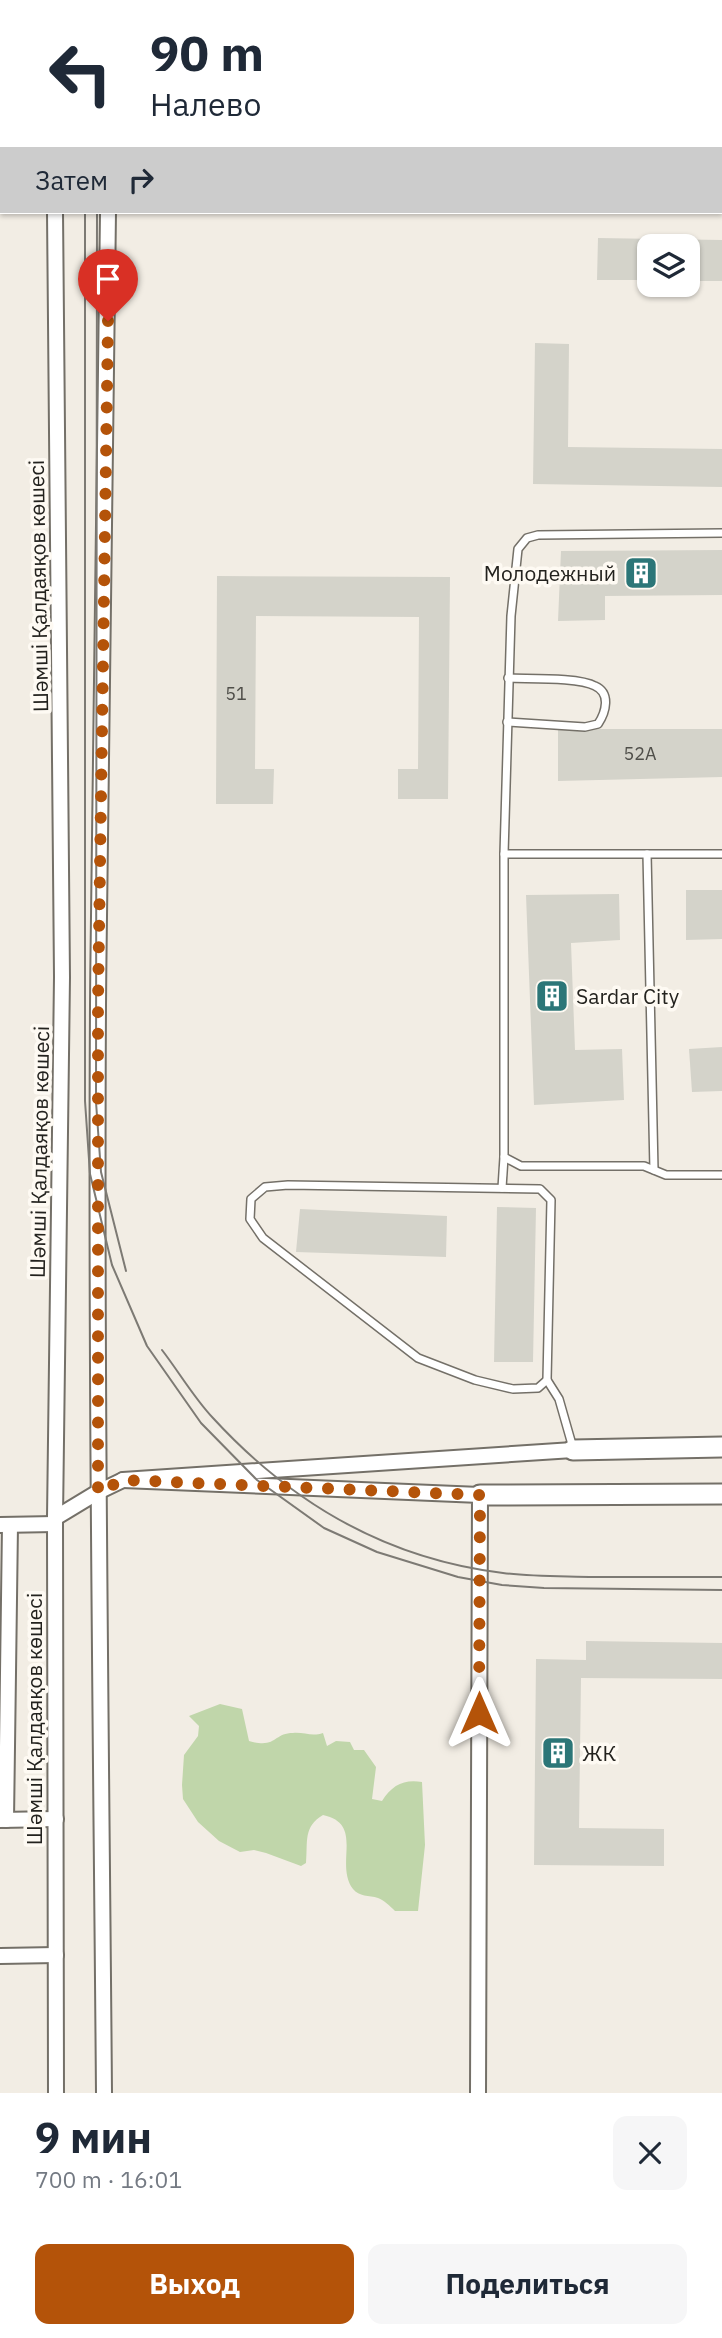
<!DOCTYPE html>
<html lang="ru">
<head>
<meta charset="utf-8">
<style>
  :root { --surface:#fff; --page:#f6f6f7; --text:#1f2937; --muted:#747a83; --accent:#b45309 }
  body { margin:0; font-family:"IBM Plex Sans",sans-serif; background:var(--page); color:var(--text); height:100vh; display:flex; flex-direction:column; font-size:26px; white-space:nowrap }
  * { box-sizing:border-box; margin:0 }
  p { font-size:23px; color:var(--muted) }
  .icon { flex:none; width:38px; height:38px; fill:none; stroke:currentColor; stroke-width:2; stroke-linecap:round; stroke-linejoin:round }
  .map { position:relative; height:2093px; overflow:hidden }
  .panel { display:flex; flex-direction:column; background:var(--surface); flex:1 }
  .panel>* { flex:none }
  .top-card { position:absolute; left:0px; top:0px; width:723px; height:214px; box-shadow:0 2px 5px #0004; background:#fff; color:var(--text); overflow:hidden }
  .fabs { position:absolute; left:637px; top:234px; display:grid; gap:14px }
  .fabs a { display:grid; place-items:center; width:63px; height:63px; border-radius:14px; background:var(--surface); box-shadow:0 2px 5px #0004; font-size:35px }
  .pin { position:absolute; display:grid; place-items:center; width:60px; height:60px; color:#fff; margin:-72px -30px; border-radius:50% 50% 50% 0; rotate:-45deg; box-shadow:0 0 7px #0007 }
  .pin .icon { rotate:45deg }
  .me { position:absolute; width:77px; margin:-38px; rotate:0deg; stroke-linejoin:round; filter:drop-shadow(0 0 5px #0008) }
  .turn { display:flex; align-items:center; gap:24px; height:147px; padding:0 35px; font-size:32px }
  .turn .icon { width:91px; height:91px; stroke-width:2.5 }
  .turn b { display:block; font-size:49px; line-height:60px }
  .then { display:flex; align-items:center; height:66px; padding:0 35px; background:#0003; gap:14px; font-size:26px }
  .round { display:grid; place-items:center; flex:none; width:74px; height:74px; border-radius:14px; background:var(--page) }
  .headline { display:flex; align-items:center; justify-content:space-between; height:119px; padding:0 35px }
  h1 { font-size:42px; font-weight:700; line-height:52px }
  .primary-button { display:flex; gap:14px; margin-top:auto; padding:14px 35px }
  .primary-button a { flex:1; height:80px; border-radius:14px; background:var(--accent); color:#fff; font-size:28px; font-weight:700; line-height:80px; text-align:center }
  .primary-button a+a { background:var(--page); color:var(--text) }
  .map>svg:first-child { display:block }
  .water { fill:#c0d6aa }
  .building { fill:#d4d3ca }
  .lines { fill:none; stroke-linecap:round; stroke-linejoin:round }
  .lane-casing { stroke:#747068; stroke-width:10 }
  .street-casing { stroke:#747068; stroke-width:18 }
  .secondary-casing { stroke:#747068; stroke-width:23 }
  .lane { stroke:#fff; stroke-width:7 }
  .street { stroke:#fff; stroke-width:14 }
  .secondary { stroke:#fff; stroke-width:19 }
  .tram { stroke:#7d7a74; stroke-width:2 }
  .route { stroke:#b45309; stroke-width:12; stroke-dasharray:0 21.6 }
  .labels { text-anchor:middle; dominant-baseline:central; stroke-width:7; stroke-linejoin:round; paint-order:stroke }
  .number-label { font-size:18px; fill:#4f4e49 }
  .poi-label { font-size:21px; fill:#23221e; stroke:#fefaf3; text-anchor:start }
  .street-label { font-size:21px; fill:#23221e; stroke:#fefaf3 }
</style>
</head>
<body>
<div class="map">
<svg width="722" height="2093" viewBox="0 0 722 2093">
  <rect width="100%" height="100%" fill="#f2ede4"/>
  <path class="water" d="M220 1704 242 1709 249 1741C277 1749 273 1733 293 1733 304 1732 312 1737 323 1733L327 1746 336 1741 350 1742 354 1750H364L376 1767 372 1799 382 1801C392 1785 404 1779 422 1782L425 1845 418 1911H395C390 1906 384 1900 378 1898 369 1895 359 1897 353 1889 334 1864 365 1824 323 1815 303 1827 308 1841 306 1863L301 1866 266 1853 254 1850 240 1852 219 1841 198 1822 183 1799 182 1785 184 1755 198 1736 199 1726 189 1716Z"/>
  <g class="building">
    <polygon points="598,238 722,240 722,281 688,281 688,247 649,247 649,280 597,280"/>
    <polygon points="535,343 569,344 568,447 722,449 722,487 533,484"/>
    <polygon points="722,550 722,595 605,596 605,620 558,621 561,551"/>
    <polygon points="217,576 450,577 448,799 398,799 398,769 418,769 419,617 256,616 255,769 274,769 273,804 216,804"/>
    <polygon points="558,729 722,729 722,777 558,781"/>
    <polygon points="686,890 722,890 722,939 686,940"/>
    <polygon points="619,894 620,940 571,943 575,1050 622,1049 624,1100 534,1105 526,895"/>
    <polygon points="722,1047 722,1091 692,1092 689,1049"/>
    <polygon points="497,1207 536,1208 533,1362 494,1362"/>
    <polygon points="300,1209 447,1216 446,1257 296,1252"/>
    <polygon points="586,1641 722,1643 722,1679 581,1678 579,1828 664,1829 664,1866 534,1865 536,1659 586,1660"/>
  </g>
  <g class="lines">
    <defs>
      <g id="lane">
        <polyline points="722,533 538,535 527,538 518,549 511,616 504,854 504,1157 521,1166 644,1166 666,1175 722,1175"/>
        <path d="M507 722 585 727 598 724C606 712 611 693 595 686 579 677 529 679 508 678"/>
        <polyline points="504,854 722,854"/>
        <polyline points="647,854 654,1170"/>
        <polygon points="288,1185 540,1189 551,1200 547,1380 538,1388 513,1389 475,1380 418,1358 263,1238 250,1219 251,1199 265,1187"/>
        <polyline points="502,1188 504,1157"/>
        <polyline points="547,1380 559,1399 573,1448"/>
      </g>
      <g id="street">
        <polyline points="53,0 53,2"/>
        <polyline points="616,0 616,2"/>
        <polyline points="110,2 110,0"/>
        <polyline points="721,73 722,72"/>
        <polyline points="55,212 62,977 55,1518 56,2093"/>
        <polyline points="55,1518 98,1492 123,1480"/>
        <polyline points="0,1525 55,1524"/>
        <polyline points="0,1820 56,1819"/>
        <polyline points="6,1820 10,1525"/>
        <polyline points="0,1956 56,1955"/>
        <path d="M104 2093C101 1731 96 1368 98 1006 100 741 107 476 108 212"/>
        <polyline points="478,2093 480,1495 123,1480 573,1450"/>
      </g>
      <g id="secondary">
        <polyline points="573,1450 722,1447"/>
        <polyline points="480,1495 722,1494"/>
      </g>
    </defs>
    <use href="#lane" class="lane-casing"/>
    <use href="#street" class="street-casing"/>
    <use href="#secondary" class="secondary-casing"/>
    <use href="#lane" class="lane"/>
    <use href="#street" class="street"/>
    <use href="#secondary" class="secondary"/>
    <g class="tram">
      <polyline points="85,2 85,0"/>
      <polyline points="98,2 98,0"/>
      <polyline points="85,212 85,1101 90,1174 112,1265 147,1346 201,1423 257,1480 324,1528 377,1552 458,1577 502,1585 544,1588 722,1590"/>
      <polyline points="97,212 96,1102 101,1172 126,1271"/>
      <path d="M162 1350C179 1372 194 1398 213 1418 291 1503 388 1559 503 1573 533 1577 564 1576 594 1577 637 1577 679 1577 722 1577"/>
    </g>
  </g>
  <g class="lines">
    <polyline class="route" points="108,321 98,1003 98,1492 123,1480 480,1495 479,1713"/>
  </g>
  <defs>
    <symbol id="building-square" viewBox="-11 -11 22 22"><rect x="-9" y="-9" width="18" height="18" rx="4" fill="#2c7678" stroke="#fefaf3"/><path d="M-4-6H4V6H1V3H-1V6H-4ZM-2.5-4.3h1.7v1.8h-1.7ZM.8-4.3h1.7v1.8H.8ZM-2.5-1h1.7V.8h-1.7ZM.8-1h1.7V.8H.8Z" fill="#fff"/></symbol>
  </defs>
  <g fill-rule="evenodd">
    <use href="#building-square" x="622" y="554" width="38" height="38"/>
    <use href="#building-square" x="533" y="977" width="38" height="38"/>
    <use href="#building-square" x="539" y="1734" width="38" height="38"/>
  </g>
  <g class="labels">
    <g class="number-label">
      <text x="236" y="693">51</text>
      <text x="640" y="753">52А</text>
    </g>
    <g class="poi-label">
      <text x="616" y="573" text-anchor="end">Молодежный</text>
      <text x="576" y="996">Sardar City</text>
      <text x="582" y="1753">ЖК</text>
    </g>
    <g class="street-label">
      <text transform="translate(38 586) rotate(-91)">Шәмші Қалдаяқов көшесі</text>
      <text transform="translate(39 1152) rotate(-89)">Шәмші Қалдаяқов көшесі</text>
      <text transform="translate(34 1719) rotate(-90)">Шәмші Қалдаяқов көшесі</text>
    </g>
  </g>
</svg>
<div class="fabs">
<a><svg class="icon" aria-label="layers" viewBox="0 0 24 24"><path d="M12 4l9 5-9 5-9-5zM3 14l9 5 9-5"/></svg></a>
</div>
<div class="pin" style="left:108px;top:321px;background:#d93025"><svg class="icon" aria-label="arrive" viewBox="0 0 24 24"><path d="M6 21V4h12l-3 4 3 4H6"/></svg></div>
<svg class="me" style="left:479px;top:1713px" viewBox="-20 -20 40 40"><path d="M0-17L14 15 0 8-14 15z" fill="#b45309" stroke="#fff" stroke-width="4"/></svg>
<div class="top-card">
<div class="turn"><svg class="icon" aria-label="left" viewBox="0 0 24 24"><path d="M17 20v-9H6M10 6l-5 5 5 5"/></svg><div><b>90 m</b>Налево</div></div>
<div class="then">Затем<svg class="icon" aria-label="right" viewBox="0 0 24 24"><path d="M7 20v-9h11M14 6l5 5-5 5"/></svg></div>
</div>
</div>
<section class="panel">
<div class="headline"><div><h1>9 мин</h1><p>700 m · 16:01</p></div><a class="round"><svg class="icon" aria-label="close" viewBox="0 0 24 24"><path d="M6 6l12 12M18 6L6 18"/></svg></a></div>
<div class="primary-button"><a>Выход</a><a>Поделиться</a></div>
</section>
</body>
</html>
